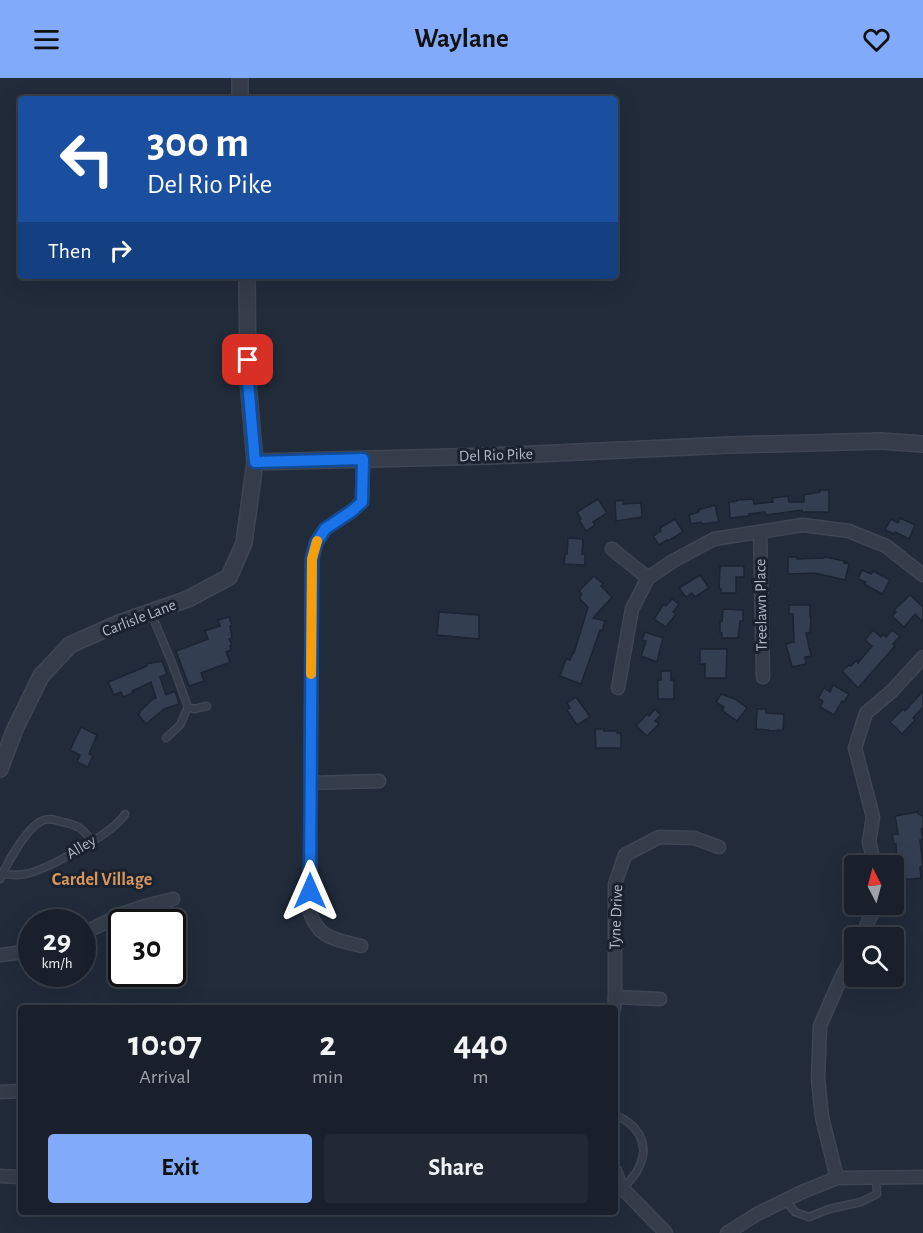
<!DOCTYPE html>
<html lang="en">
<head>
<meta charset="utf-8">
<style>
  :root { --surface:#19202c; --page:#222834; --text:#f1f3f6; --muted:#9fa3a9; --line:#373e48; --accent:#81abfa }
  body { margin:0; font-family:"Alegreya Sans",sans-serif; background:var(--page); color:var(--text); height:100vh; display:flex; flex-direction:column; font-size:22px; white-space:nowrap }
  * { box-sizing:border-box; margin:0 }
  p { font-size:20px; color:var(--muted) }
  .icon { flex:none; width:33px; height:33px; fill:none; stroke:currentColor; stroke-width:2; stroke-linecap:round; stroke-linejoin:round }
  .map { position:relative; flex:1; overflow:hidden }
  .drawer { position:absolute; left:18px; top:927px; width:600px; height:210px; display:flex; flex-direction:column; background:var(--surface); border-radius:6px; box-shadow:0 6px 24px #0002,0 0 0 2px var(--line) }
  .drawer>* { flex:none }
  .hud { position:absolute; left:18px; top:18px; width:600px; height:183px; border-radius:6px; box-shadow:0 6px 24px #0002,0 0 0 2px var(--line); background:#1a4fa0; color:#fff; overflow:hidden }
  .needle { width:39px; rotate:354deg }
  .buttons { position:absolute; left:844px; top:777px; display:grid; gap:12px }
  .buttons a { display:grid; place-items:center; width:60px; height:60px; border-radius:6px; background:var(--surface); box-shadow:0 6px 24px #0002,0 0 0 2px var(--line); font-size:30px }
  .speed { position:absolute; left:18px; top:831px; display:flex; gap:12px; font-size:30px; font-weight:700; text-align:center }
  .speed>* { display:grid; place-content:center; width:78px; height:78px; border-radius:50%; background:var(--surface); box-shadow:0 6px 24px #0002,0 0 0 2px var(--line); line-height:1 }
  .speed small { font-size:15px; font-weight:400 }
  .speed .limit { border:3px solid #111; border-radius:9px; background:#fff; color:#111 }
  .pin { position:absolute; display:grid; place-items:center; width:51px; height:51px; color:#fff; margin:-26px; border-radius:12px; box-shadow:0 3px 9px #0006 }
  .me { position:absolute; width:66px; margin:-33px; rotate:0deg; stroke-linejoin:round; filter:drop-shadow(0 0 4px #0008) }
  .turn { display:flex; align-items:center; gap:21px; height:126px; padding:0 30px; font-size:27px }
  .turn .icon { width:78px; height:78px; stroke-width:2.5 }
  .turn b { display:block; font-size:42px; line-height:51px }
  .then { display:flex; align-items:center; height:57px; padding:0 30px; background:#0003; gap:12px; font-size:22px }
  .eta { display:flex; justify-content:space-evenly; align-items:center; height:102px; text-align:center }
  .eta b { font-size:36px; font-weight:600; line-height:42px }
  .button { display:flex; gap:12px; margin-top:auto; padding:12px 30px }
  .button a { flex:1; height:69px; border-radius:6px; background:var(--accent); color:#111; font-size:24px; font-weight:600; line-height:69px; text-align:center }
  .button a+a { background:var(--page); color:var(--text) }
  header { display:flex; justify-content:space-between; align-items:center; height:78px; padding:0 30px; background:var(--accent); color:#111; font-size:27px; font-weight:600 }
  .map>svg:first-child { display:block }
  .building { fill:#333e51; stroke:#1c2431; stroke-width:1.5 }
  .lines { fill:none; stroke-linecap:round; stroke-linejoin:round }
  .service-casing { stroke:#3e4654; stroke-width:9 }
  .minor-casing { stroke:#3e4654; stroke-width:15 }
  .tertiary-casing { stroke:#3e4654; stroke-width:18 }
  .service { stroke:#353d4b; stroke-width:6 }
  .minor { stroke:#353d4b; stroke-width:12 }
  .tertiary { stroke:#353d4b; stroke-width:15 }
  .route-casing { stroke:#114b97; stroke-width:15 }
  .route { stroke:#1a73e8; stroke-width:10 }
  .slow { stroke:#f59e0b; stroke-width:10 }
  .labels { text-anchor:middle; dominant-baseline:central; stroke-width:6; stroke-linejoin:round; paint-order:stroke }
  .street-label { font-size:16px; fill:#b0b8c7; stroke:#1a222f }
  .neighbourhood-label { font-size:18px; font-weight:bold; fill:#d6965b; stroke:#1a222f }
</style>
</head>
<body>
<header><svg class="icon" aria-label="menu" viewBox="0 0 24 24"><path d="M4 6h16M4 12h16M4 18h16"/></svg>Waylane<svg class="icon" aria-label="heart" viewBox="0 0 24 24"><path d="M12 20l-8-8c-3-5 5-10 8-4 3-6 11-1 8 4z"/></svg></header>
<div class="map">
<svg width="923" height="1155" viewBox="0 0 923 1155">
  <rect width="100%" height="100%" fill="#212b3a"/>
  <g class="building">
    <polygon points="820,412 829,412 829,434 802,434 802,432 766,437 765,434 749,436 749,438 730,440 729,424 737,423 737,422 753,421 754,426 773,424 772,420 788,418 789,424 804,424 804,417 820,414"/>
    <polygon points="598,421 607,435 593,444 595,447 586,453 579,442 581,441 577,434"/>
    <polygon points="623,422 623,426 641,425 642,439 616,443 615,423"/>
    <polygon points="715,427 719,444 702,446 701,444 691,446 689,437 699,434 698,432"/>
    <polygon points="900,440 915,447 909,461 895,454 894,456 885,452 891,441 898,445"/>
    <polygon points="675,441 683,454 668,463 667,462 659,467 653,458 661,453 660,450"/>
    <polygon points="568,460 583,461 582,476 585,476 585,487 564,486 565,476 567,476"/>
    <polygon points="788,479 797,479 797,481 824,480 825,479 845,483 844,485 849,486 845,502 815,495 788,496"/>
    <polygon points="720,488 744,488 744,499 736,499 736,515 721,515 721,511 719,511"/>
    <polygon points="862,492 871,496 873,493 890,502 882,516 864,506 866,504 858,501"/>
    <polygon points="700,497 709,510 695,519 692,515 686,519 679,510"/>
    <polygon points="594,498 603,506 601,508 612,519 593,540 605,543 602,553 600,552 581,606 560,598 566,581 570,582 573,575 574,575 588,529 579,520 582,516 579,513"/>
    <polygon points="910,517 923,529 923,544 915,536 904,549 892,538 896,534 894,532"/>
    <polygon points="672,521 679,526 673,534 676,536 666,549 654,541 664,526 666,528"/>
    <polygon points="789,527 810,527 810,539 811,539 810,555 806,555 811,578 805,579 806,586 792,589 786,566 794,564 793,536 789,536"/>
    <polygon points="723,531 743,532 743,543 740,543 738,560 722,560 722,555 720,555 720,543 722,543"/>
    <polygon points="439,534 479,537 479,561 437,557"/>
    <polygon points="229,539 232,547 230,548 232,560 229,561 232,567 230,568 231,572 226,574 230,584 201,595 204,603 189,608 176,573 208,561 205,553 220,548 218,542"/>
    <polygon points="873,552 881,559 883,557 886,559 892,552 900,558 893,566 895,568 858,610 842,593 849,587 851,588 857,582 858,585 872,568 865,562"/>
    <polygon points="645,554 663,560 657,584 641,578 646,563 642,562"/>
    <polygon points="700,571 727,571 726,600 705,600 705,586 700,586"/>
    <polygon points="162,583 167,596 160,599 166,617 175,613 179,626 164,631 146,646 138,636 140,635 139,634 153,621 156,620 151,604 132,613 133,615 123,619 121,614 114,617 108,604 147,588 146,586"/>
    <polygon points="661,593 671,593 671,602 674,602 674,621 658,621 658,602 661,602"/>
    <polygon points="833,607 849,616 844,624 842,623 834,637 820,629 823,623 818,620 824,610 830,614"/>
    <polygon points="923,613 923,629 913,640 915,642 902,656 890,644 903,631 905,633"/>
    <polygon points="721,616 735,621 747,630 737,643 722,632 724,629 716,624"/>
    <polygon points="576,619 590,639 577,647 567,632 570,630 567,625"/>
    <polygon points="655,631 661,637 655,643 659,646 647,658 636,648 647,636 649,638"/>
    <polygon points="757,631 766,631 766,635 784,636 783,652 769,653 769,652 756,651"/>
    <polygon points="81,649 97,657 89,676 93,678 88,689 77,684 80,677 70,672"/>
    <polygon points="595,651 604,651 604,653 617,653 617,655 621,655 621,670 596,670"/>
    <polygon points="918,734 918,736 923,738 923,751 921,751 923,761 920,762 923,788 920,789 921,800 898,802 896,766 894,766 892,757 898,756 895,738"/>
  </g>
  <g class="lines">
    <defs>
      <g id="service">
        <polyline points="151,535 172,585 188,629 194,631 207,628"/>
        <polyline points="166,660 180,647 188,629"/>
        <path d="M2 796C12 797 20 798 30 795 51 789 115 754 125 736"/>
        <path d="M0 801C7 785 28 747 44 742 50 740 56 742 62 744 78 747 82 750 92 763"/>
        <path d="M615 1037C636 1045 650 1065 640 1087 637 1096 628 1104 623 1111"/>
        <polyline points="785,1122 795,1134 809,1139 829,1131 861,1124 877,1116 876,1100"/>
      </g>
      <g id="minor">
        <polyline points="760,454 763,599"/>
        <polyline points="612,471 648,500"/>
        <polyline points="618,610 632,531 648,500 673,483 714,461 803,447 849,453 886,468 923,497"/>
        <polyline points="311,705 379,703"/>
        <polyline points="875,788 869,764 873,739 855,670 866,635 892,613 923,579"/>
        <polyline points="82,856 124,835 145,828 173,821"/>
        <polyline points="861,860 874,831 874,826"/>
        <path d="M361 868C336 861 320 862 310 835L312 481 316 465 325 451 352 433 362 424 363 381"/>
        <polyline points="0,877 32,873"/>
        <polyline points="615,919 660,921"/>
        <polyline points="614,930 615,919 615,806 625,777 659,759 694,760 719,769"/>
        <polyline points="0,1014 21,1013"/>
        <polyline points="615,1093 621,1109 666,1155"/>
        <polyline points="0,1098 21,1099"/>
        <polyline points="837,1100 822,1039 818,1001 820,948 840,902 855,873"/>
        <polyline points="727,1155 757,1136 802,1114 837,1100 923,1099"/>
      </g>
      <g id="tertiary">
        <polyline points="240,0 240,21"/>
        <polyline points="255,384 490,378 731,367 881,363 923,366"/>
        <polyline points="0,691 15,651 41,598 70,567 119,545 188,521 229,499 244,465 255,384 248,304 247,198"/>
      </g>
    </defs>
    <use href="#service" class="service-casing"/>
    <use href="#minor" class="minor-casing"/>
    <use href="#tertiary" class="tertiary-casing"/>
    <use href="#service" class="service"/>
    <use href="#minor" class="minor"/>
    <use href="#tertiary" class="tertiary"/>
  </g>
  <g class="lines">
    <defs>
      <polyline id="route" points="248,282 248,304 255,384 363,381 362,424 352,433 325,451 316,465 312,481 310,813"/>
    </defs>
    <use href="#route" class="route-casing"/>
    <use href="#route" class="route"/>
    <polyline class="slow" points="311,596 312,481 317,463"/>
  </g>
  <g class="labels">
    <g class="street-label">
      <text transform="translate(496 377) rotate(-2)">Del Rio Pike</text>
      <text transform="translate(761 527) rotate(-91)">Treelawn Place</text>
      <text transform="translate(139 540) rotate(-21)">Carlisle Lane</text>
      <text transform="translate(81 769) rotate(-31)">Alley</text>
      <text transform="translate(616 839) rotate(-88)">Tyne Drive</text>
    </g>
    <g class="neighbourhood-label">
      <text x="102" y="802">Cardel Village</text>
    </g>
  </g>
</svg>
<div class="buttons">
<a><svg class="needle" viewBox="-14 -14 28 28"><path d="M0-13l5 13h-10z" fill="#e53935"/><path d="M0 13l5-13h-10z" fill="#9fa3a9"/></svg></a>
<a><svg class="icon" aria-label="search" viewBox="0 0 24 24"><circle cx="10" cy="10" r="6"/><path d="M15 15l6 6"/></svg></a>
</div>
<div class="speed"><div>29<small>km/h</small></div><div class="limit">30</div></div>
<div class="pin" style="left:248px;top:282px;background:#d93025"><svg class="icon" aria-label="arrive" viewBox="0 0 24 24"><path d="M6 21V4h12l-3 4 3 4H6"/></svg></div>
<svg class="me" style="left:310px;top:813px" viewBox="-20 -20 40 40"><path d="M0-17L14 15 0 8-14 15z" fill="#1a73e8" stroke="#fff" stroke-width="4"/></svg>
<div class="hud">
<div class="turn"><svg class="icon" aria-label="left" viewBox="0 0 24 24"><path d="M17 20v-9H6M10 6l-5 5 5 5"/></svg><div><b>300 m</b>Del Rio Pike</div></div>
<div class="then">Then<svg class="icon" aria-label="right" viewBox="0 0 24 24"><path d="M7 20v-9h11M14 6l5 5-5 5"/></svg></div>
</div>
<section class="drawer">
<div class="eta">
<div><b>10:07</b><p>Arrival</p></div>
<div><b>2</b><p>min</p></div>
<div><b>440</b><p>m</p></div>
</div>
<div class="button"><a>Exit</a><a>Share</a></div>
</section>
</div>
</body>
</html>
